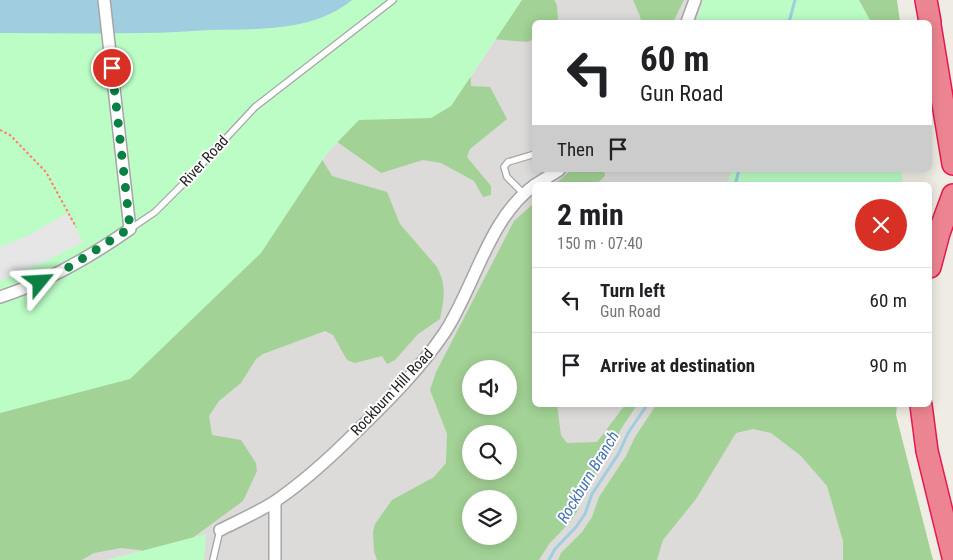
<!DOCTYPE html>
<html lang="en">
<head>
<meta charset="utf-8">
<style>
  :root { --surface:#fff; --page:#f2f2f2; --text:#202124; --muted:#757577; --line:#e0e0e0 }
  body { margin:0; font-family:"Roboto Condensed",sans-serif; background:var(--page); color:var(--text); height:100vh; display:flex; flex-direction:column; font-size:19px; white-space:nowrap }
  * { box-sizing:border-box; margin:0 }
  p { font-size:16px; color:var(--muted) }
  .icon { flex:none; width:28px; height:28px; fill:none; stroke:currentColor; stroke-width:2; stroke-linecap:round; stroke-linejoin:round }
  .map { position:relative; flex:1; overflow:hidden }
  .side { position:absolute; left:532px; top:182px; width:400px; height:225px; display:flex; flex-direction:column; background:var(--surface); border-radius:8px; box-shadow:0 2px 12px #0003 }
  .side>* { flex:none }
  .hud { position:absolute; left:532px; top:20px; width:400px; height:152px; border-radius:8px; box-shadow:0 2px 12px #0003; background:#fff; color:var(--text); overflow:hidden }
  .controls { position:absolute; left:462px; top:360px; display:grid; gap:10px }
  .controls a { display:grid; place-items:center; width:55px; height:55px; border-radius:50%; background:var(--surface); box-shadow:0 2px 12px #0003; font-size:25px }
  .pin { position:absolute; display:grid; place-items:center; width:42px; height:42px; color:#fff; margin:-21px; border:2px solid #fff; border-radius:50%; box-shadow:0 1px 5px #0007 }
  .me { position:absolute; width:55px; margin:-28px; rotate:63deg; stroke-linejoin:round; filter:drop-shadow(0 0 4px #0008) }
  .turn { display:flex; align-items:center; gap:18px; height:105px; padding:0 25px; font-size:22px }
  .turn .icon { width:65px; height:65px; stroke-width:2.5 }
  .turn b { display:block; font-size:35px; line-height:42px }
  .then { display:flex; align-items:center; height:48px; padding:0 25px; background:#0003; gap:10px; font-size:19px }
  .round { display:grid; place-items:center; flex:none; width:52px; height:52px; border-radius:26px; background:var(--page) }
  .headline { display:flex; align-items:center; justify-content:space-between; height:85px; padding:0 25px }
  h1 { font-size:30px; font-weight:700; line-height:38px }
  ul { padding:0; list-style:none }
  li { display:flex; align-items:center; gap:15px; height:65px; padding:0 25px; border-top:1px solid var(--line) }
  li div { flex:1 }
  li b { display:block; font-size:19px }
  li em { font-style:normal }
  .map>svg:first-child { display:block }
  .residential { fill:#dcdbda; fill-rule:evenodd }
  .forest { fill:#a2d295; fill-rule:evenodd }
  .park { fill:#bcfdc6 }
  .parking { fill:#e6e6e6 }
  .water { fill:#a0cde0 }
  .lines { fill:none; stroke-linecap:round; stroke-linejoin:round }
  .stream { stroke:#a0cde0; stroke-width:3 }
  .lane-casing { stroke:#a5a5a5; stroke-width:8 }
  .street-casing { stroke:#a5a5a5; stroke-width:14 }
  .highway-casing { stroke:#e51850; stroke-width:24 }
  .path { stroke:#ff7f64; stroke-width:2; stroke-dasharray:2.5 2.5; stroke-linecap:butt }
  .lane { stroke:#fff; stroke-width:5.5 }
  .street { stroke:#fff; stroke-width:11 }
  .highway { stroke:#ec8591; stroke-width:21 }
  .route { stroke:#0b8043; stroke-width:9; stroke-dasharray:0 16.2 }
  .labels { text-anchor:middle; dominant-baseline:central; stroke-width:4; stroke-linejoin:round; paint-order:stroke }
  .street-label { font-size:15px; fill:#1e1e1e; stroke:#fff }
  .water-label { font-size:16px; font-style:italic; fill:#4473b3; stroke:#fff }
</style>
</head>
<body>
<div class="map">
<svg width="953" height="560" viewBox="0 0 953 560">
  <rect width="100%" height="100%" fill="#efece3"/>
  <path class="residential" d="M522 0H703L696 22H535V170H732L727 185H535V405H870L909 560H204L205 535 107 560H0L261 253 327 153 359 120 451 106ZM471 369H509V406H471ZM471 434H509V471H471ZM471 499H509V536H471Z"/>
  <g class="forest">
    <path d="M398 0H554L557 5 558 22H535V38L528 42 491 39 470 68 471 86 490 87 507 119 470 149 467 157 491 186V195L483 197 474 181 441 163 423 160 381 173 329 136 317 151 332 176 387 192 400 224 437 267C447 287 444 298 440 319L418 334 395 360 387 364 382 356 355 363 347 360 333 335 325 331 263 354 256 359 241 383 219 401 209 416 212 435 241 440 256 463 257 471 243 501 172 553 164 557 139 550 121 548 94 553 82 560H0V308Z"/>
    <polygon points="633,0 684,0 673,22 641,22 640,16"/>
    <polygon points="802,0 897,0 900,22 798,22"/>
    <polygon points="571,170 604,170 605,176 595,185 554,185"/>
    <path d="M535 202V405H557L561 435 567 443 597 442 625 405H637L621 429 612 449 585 490 578 510 570 522 549 544 539 560H377L374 552 373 532 375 524 392 500 434 477 446 463 447 434 430 390 436 372 514 221ZM471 369H509V406H471ZM471 434H509V471H471ZM471 499H509V536H471Z"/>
    <polygon points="656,405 897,405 896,415 933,560 843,560 843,541 827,486 801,456 771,433 753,429 736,433 696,499 663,540 657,560 558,560 561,553 582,532 592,517 599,497 626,456 635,437"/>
  </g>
  <g class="park">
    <polygon points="0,0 522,0 451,106 431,118 359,120 327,153 261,253 130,379 0,413"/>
    <polygon points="703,0 859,0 871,22 696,22"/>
    <polygon points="732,170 901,170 903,185 727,185"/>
    <polygon points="206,534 204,560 107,560"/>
  </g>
  <polygon class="parking" points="67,213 83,242 46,261 0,281 0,247 31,234"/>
  <path class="water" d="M0 0H352C313 32 257 29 210 30 187 31 164 33 141 33 94 34 47 33 0 33Z"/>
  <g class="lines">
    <g class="stream">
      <polyline points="789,22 795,0"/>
      <polyline points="735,185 739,170"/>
      <polyline points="549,560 555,549 576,527 585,514 592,494 619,453 628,433 647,405"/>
    </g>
    <defs>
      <g id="lane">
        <polyline points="524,194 507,177 504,167 508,162 535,154"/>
        <polyline points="130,229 155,212 188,179 255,107 393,0"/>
        <polyline points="213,560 220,530"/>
      </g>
      <g id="street">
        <polyline points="687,22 695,0"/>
        <polyline points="535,185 559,170"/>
        <path d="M0 297C47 282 90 257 130 229L104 0"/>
        <path d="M220 530C238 521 259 512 277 500 306 480 332 456 357 431 389 400 420 369 445 332 475 286 489 217 535 185"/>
        <polyline points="275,560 275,502"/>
      </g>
      <g id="highway">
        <polyline points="926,0 930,22"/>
        <polyline points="930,25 953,164"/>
        <polyline points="930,267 939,233 953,195"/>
        <polyline points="921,405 927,451 953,557"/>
      </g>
    </defs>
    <use href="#lane" class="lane-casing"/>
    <use href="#street" class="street-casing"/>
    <use href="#highway" class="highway-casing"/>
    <polyline class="path" points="0,130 10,135 46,172 76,227"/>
    <use href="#lane" class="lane"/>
    <use href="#street" class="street"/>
    <use href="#highway" class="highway"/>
  </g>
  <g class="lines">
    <polyline class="route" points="40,282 71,266 130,228 112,68"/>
  </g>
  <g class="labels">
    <g class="street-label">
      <text transform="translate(204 161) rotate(-47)">River Road</text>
      <text transform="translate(392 392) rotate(-47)">Rockburn Hill Road</text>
    </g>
    <g class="water-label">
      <text transform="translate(588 477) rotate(-59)">Rockburn Branch</text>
    </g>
  </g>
</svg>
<div class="controls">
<a><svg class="icon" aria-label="sound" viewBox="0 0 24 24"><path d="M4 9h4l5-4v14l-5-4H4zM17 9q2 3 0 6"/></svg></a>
<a><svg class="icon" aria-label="search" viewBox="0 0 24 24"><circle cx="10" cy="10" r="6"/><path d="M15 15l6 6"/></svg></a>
<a><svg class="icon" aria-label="layers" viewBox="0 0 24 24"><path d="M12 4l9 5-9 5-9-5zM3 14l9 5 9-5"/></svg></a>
</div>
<div class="pin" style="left:112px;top:68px;background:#d93025"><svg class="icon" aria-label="arrive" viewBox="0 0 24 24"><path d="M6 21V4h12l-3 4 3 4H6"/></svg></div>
<svg class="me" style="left:40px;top:282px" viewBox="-20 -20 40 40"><path d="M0-17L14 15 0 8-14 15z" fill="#0b8043" stroke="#fff" stroke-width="4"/></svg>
<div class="hud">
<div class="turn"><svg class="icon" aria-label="left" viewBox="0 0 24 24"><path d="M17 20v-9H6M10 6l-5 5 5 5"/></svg><div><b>60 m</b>Gun Road</div></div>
<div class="then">Then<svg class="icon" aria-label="arrive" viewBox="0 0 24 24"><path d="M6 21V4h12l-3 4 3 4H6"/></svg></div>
</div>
<section class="side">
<div class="headline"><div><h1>2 min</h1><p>150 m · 07:40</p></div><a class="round" style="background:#d93025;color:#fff"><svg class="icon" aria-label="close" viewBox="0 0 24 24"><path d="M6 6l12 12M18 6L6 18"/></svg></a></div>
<ul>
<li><svg class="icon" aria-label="left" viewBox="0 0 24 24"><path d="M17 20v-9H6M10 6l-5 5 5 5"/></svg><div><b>Turn left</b><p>Gun Road</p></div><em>60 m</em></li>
<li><svg class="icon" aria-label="arrive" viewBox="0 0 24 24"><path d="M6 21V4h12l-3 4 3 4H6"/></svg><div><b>Arrive at destination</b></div><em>90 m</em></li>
</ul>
</section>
</div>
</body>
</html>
